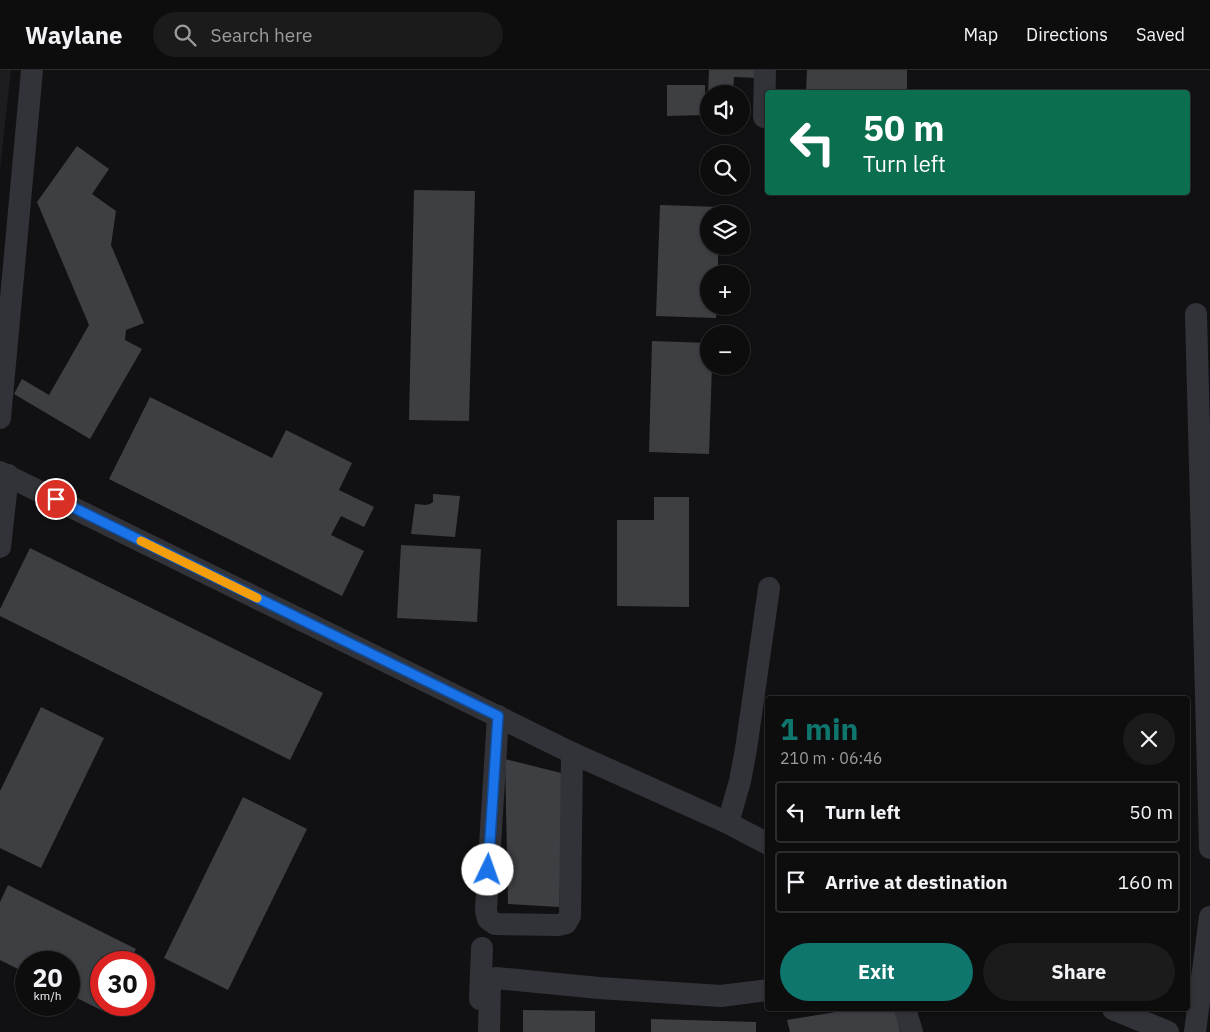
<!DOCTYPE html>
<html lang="en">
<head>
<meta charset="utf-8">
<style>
  :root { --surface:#0d0d0e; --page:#1b1b1c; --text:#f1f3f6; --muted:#9a9c9e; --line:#2d2d2e; --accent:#0f766e }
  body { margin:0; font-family:"IBM Plex Sans",sans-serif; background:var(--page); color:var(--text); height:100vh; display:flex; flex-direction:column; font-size:19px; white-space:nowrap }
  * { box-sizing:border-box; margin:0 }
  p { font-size:16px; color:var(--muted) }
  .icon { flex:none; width:28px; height:28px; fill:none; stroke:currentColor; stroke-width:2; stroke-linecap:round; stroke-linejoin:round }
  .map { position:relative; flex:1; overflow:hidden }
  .panel { position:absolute; left:765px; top:626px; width:425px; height:315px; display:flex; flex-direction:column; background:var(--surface); border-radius:5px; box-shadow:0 1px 4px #0004,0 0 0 1px var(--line) }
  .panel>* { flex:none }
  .banner { position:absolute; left:765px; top:20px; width:425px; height:105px; border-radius:5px; box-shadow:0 1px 4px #0004,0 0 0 1px var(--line); background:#0b6e4f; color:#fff; overflow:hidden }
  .fabs { position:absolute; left:700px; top:15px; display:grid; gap:10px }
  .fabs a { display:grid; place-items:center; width:50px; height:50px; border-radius:50%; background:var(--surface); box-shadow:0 1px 4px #0004,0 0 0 1px var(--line); font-size:25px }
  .speed { position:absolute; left:15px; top:881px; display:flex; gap:10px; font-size:25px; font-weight:700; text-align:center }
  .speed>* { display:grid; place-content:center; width:65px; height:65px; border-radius:50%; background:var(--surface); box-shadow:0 1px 4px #0004,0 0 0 1px var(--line); line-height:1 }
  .speed small { font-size:12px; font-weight:400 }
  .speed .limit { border:8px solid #d22; background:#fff; color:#111 }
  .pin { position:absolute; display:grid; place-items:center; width:42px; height:42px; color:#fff; margin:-21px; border:2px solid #fff; border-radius:50%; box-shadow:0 1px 5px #0007 }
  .me { position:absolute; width:55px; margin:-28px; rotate:3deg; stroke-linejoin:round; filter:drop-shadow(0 0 4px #0008) }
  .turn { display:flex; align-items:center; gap:18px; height:105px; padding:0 15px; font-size:22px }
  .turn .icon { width:65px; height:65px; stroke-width:2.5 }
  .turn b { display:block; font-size:35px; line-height:42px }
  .round { display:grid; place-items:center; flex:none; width:52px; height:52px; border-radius:26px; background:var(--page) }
  .overview { display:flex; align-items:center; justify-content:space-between; height:85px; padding:0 15px }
  h1 { font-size:30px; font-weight:700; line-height:38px; color:var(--accent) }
  .action { display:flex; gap:10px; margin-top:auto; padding:10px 15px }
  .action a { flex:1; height:58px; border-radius:30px; background:var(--accent); color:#fff; font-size:20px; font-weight:700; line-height:58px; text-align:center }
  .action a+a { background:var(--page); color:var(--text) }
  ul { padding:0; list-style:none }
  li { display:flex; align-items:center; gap:15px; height:62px; margin:0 10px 8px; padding:0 5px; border:2px solid var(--line); border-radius:5px }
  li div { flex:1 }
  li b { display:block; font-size:19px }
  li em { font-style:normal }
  header { display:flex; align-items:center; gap:30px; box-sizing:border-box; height:70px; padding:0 25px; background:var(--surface); border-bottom:1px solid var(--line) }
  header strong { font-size:24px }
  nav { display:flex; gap:28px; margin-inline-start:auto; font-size:18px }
  .search { width:350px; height:45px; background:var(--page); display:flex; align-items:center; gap:12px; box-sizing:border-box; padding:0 18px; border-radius:28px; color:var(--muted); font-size:19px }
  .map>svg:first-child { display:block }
  .built { fill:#1d1d20 }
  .building { fill:#3d3f43 }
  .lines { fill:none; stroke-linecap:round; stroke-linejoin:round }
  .minor { stroke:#323338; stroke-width:22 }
  .route-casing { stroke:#114b97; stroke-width:12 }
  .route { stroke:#1a73e8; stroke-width:9 }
  .slow { stroke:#f59e0b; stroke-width:9 }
</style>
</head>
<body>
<header>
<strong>Waylane</strong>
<div class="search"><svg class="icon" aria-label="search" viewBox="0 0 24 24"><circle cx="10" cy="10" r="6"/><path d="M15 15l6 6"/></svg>Search here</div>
<nav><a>Map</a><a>Directions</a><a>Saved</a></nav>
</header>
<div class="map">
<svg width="1210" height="962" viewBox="0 0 1210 962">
  <rect width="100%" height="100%" fill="#111113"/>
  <polygon class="built" points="0,0 11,0 0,100"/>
  <g class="building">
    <polygon points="709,0 759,0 759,8 734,7 733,24 708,24"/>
    <polygon points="807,0 907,0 907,22 806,22"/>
    <polygon points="667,15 705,15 705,45 667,46"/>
    <polygon points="77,76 109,99 92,124 116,141 111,175 144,253 126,260 125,270 142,279 90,369 14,324 22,309 49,325 89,255 37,132"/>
    <polygon points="414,120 475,121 469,351 409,350"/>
    <polygon points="660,135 720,137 719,144 709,144 709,176 718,176 718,204 709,204 709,236 717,236 716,248 656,246"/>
    <polygon points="652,271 709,273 709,296 712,296 709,384 649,382"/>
    <polygon points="150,327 272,388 286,360 352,393 339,420 374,437 364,457 341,446 331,465 364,481 342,526 109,409"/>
    <polygon points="433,424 460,426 455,467 411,464 415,434 426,435 430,434 433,432"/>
    <polygon points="654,427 689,427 689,537 617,536 617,450 654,450"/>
    <polygon points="401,475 481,479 477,552 397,548"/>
    <polygon points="30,478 323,623 290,690 0,546 0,539"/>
    <polygon points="41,637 104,668 41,798 0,778 0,721"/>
    <polygon points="505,689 565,704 559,837 508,834"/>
    <polygon points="243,727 307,759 228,920 164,888"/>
    <polygon points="8,815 136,879 129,892 101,892 101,935 108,935 105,942 69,924 69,892 26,892 26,903 0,890 0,832"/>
    <polygon points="854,939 896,939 900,962 790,962 787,950"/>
    <polygon points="523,940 595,941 595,962 523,962"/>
    <polygon points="651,949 756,952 756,962 651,962"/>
  </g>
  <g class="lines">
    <g class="minor">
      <polyline points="764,47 765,0"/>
      <polyline points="1196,244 1210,778"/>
      <polyline points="0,348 32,0"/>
      <polyline points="0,402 572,683 728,753 768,774"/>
      <polyline points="0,477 8,405"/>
      <polyline points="498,646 486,840 488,849 495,854 558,855 566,853 570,846 572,683"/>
      <polyline points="728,753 740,711 746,679 769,518"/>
      <polyline points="480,929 482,878"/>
      <polyline points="905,939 912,962"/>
      <polyline points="1113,939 1168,962"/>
      <polyline points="489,962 490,915 492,910 496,908 599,918 721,926 768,920"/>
      <polyline points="1195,962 1210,847"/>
    </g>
  </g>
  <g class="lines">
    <defs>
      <polyline id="route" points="56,429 498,646 488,800"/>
    </defs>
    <use href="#route" class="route-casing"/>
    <use href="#route" class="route"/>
    <polyline class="slow" points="141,471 257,528"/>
  </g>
</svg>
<div class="fabs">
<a><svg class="icon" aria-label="sound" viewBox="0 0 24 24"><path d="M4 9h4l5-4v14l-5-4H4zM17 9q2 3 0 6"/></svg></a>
<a><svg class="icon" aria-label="search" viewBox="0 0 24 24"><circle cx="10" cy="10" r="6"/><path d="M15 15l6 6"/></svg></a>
<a><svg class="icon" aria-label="layers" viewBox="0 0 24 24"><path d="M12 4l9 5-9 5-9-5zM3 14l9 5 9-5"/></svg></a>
<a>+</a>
<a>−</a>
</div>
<div class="speed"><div>20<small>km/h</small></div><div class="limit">30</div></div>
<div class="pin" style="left:56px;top:429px;background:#d93025"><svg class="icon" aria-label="arrive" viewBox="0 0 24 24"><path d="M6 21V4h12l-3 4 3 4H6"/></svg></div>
<svg class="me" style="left:488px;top:800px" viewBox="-20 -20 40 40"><circle r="19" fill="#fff"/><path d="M0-13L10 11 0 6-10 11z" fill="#1a73e8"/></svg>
<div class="banner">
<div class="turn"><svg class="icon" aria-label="left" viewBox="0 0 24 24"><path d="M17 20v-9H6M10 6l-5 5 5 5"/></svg><div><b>50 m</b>Turn left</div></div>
</div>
<section class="panel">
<div class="overview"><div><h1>1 min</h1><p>210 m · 06:46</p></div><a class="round"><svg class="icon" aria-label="close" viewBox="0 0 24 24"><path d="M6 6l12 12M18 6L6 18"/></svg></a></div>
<ul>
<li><svg class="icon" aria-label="left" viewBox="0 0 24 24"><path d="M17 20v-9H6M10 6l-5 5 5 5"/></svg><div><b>Turn left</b></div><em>50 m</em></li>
<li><svg class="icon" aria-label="arrive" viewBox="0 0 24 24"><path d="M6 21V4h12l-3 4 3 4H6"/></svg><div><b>Arrive at destination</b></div><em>160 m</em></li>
</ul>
<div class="action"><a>Exit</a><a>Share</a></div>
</section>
</div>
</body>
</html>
